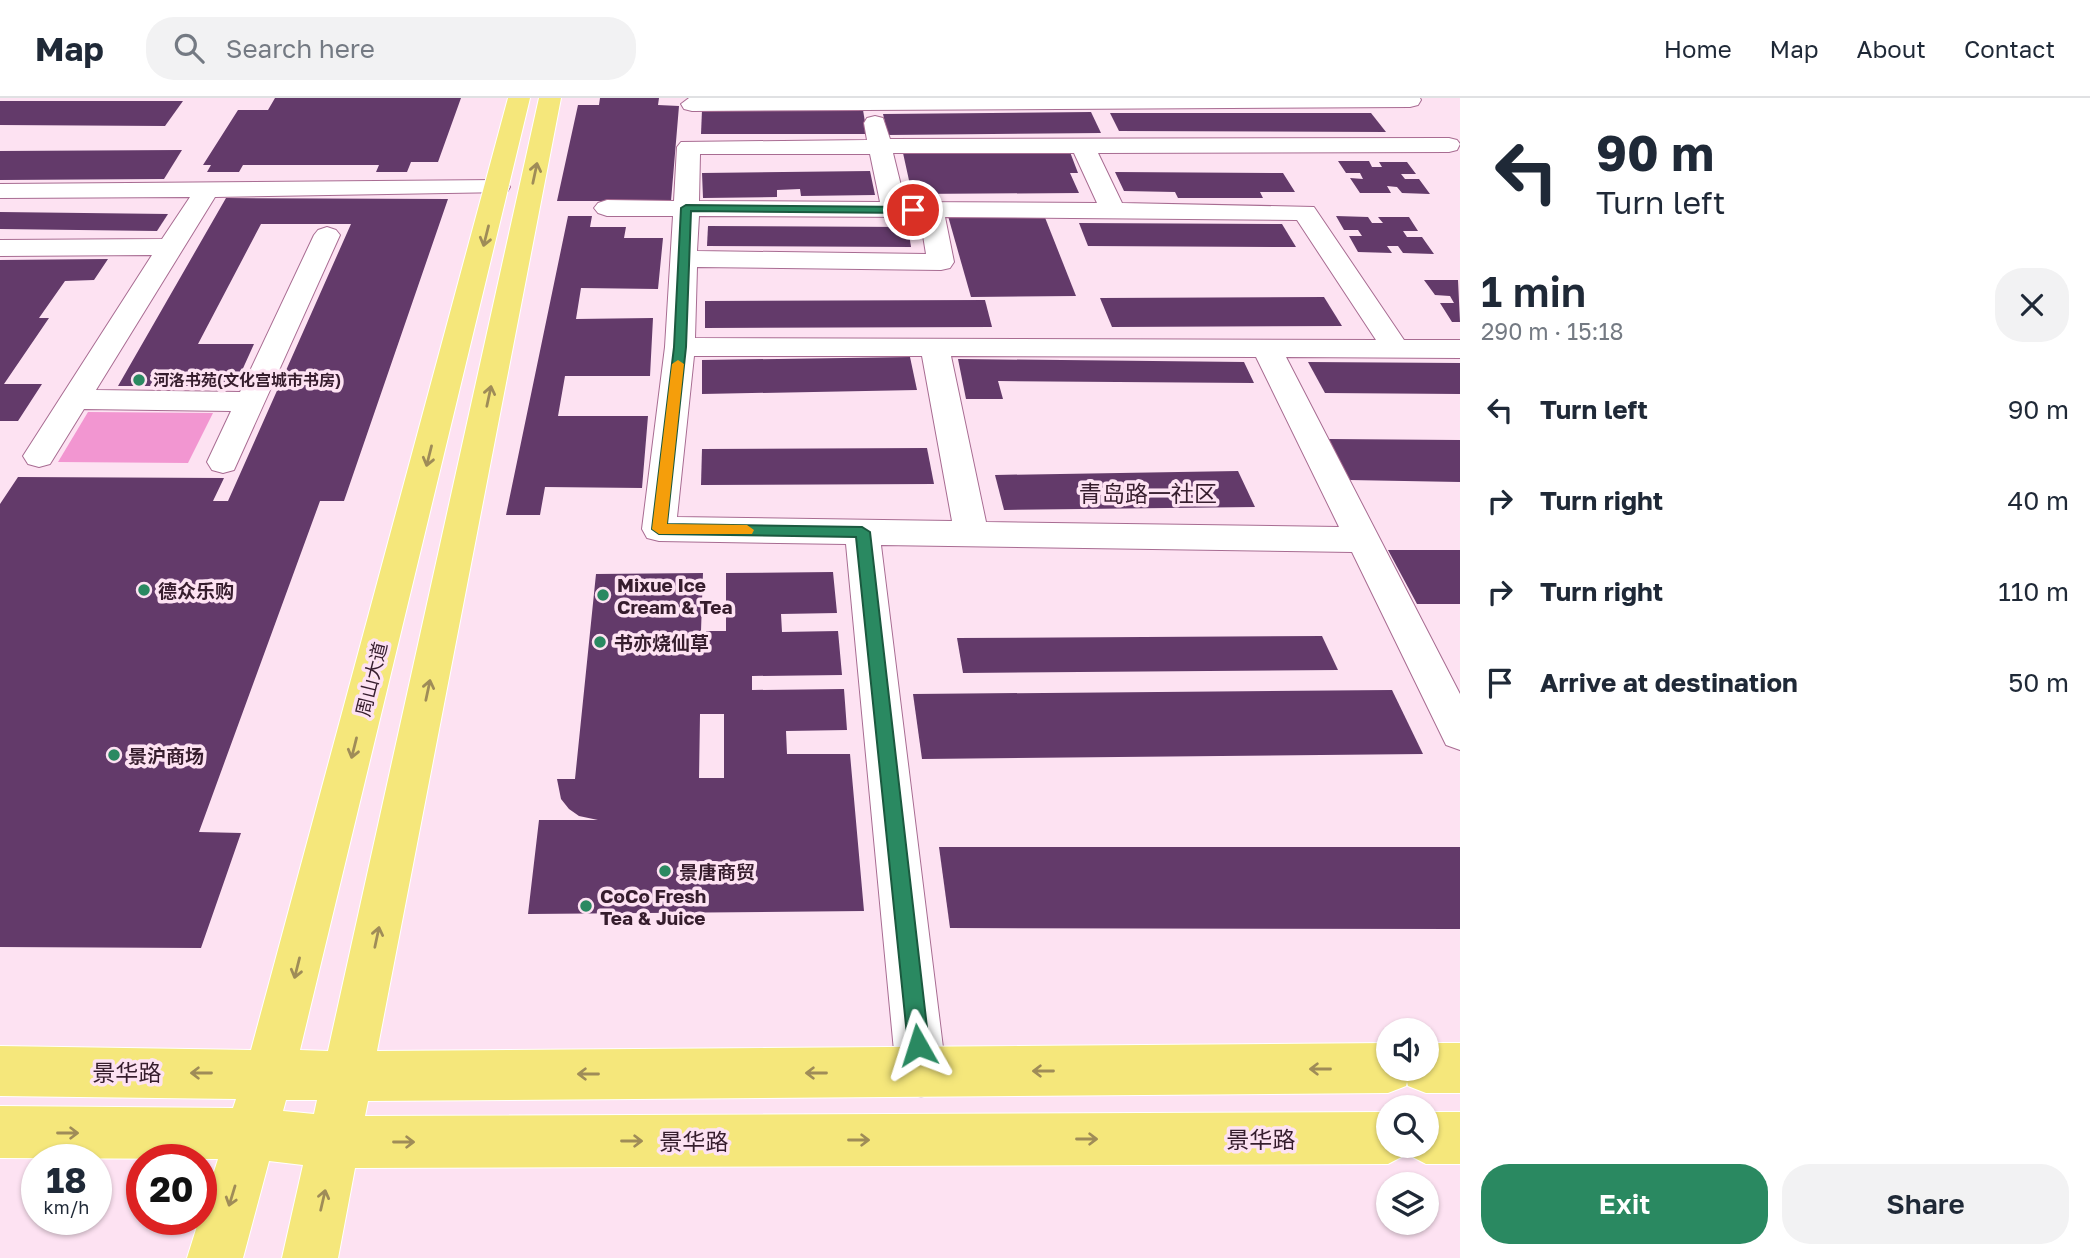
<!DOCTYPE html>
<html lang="en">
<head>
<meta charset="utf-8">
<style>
  :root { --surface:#fff; --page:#f2f2f3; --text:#1f2937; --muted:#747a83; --line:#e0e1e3; --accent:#2a8961 }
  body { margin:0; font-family:"Golos Text","Noto Sans SC",sans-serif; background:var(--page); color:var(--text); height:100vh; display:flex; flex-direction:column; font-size:26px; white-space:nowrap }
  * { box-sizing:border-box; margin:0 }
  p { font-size:23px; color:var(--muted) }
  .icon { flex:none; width:38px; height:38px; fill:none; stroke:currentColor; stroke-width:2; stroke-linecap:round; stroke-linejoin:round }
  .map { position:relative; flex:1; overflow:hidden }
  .drawer { display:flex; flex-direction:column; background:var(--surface); width:630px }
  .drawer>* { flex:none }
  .banner { background:#fff; color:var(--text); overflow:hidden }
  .fabs { position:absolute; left:1376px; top:920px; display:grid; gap:14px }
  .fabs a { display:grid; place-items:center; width:63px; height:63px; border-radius:50%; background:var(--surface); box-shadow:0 2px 5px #0004; font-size:35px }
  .speed { position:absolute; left:21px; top:1046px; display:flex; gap:14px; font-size:35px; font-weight:700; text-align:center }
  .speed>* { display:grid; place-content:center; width:91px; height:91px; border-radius:50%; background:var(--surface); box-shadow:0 2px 5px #0004; line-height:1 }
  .speed small { font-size:18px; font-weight:400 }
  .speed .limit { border:10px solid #d22; background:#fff; color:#111 }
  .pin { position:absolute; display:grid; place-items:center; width:60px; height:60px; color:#fff; margin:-30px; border:4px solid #fff; border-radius:50%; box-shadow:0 2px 7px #0007 }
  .me { position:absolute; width:77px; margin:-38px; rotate:354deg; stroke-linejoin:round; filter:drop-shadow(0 0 5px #0008) }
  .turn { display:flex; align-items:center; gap:24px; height:147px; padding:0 21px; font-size:32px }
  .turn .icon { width:91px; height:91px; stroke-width:2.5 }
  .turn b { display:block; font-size:49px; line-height:60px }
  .round { display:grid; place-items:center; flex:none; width:74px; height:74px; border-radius:28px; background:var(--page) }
  .headline { display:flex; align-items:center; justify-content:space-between; height:119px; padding:0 21px }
  h1 { font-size:42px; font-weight:600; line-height:52px }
  .button { display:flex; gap:14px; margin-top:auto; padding:14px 21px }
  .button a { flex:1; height:80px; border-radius:28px; background:var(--accent); color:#fff; font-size:28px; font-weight:600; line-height:80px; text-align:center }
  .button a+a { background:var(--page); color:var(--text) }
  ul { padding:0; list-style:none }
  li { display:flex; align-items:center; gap:21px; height:91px; padding:0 21px }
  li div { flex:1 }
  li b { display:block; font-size:26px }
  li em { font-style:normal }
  header { display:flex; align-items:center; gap:42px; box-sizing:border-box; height:98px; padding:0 35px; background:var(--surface); border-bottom:2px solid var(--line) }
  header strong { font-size:33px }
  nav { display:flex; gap:38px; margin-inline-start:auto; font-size:24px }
  .search { width:490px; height:63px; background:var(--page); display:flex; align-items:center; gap:18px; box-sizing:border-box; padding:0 24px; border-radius:28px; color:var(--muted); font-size:26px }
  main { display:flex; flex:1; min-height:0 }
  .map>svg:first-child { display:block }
  .green { fill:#f296d1 }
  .building { fill:#633a6a; fill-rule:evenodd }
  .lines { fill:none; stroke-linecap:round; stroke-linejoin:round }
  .minor-casing { stroke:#a86c92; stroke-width:2 }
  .major-casing { stroke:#fff; stroke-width:2 }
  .minor { fill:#fff; fill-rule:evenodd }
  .major { fill:#f5e77b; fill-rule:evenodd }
  .oneway { stroke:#9f8c58 }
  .route { fill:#2a8961; stroke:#1b593f; stroke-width:2 }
  .slow { fill:#f59e0b }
  .poi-dot { fill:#2a8961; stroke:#fde2f2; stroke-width:2.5 }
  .labels { text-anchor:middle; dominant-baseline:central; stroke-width:7; stroke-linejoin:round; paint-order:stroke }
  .far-poi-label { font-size:16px; font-weight:bold; fill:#361d2d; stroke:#fde2f2; text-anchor:start }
  .poi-label { font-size:19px; font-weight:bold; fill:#361d2d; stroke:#fde2f2; text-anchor:start }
  .street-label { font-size:19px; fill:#361d2d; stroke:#fde2f2 }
  .quarter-label { font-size:23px; fill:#361d2d; stroke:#fde2f2 }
  .near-street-label { font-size:23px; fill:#361d2d; stroke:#fde2f2 }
</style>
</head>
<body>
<header>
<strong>Map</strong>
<div class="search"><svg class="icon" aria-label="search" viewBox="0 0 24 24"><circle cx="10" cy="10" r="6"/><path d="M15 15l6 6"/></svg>Search here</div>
<nav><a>Home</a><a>Map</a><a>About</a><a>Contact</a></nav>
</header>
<main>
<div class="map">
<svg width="1460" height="1160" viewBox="0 0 1460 1160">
  <rect width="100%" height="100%" fill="#fde2f2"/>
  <polygon class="green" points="88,314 213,315 188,365 58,364"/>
  <g class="building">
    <polygon points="275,0 461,0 438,64 411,64 407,74 376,74 379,67 243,67 239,74 207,74 211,67 203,67 238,12 268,12"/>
    <polygon points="600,0 659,0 658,7 679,8 671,103 557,103 578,7 599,7"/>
    <polygon points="0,3 183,3 165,28 0,27"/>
    <polygon points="702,12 863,12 867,36 701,36"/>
    <polygon points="1091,14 1101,35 888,37 883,16"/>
    <polygon points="1110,15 1371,15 1386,34 1119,33"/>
    <polygon points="182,52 164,81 0,82 0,53"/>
    <polygon points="1070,54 1078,75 1070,75 1079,95 912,96 903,55"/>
    <polygon points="1338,63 1369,63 1372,69 1382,69 1379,64 1407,64 1416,76 1401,76 1405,81 1419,81 1430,96 1402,95 1397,89 1387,88 1391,95 1360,95 1350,80 1363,81 1360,75 1346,75"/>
    <polygon points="870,73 875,97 801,98 800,91 777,92 777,99 703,100 702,75"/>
    <polygon points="1115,74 1283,75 1295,94 1260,94 1263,100 1178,100 1175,94 1124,93"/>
    <polygon points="226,100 448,101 344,403 320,403 199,734 241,735 201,850 0,849 0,406 18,379 224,380 213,403 228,403 351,126 261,126 198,246 254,246 235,288 118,288"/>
    <polygon points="0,114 168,116 157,133 0,131"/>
    <polygon points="1044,117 1076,198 971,199 948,118"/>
    <polygon points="568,118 592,118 590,129 626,129 624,140 663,140 658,191 581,190 576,221 653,220 650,278 565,278 558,318 648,318 642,390 545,389 540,417 506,417"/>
    <polygon points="1336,118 1368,119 1372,125 1383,125 1378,119 1409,119 1418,133 1403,133 1407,139 1422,139 1434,156 1403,155 1398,148 1387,148 1392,155 1358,154 1349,138 1362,138 1358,132 1344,132"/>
    <polygon points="1079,125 1282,126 1296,149 1088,148"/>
    <polygon points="708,128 908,129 911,149 707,148"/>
    <polygon points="108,161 94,182 65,183 39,220 49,220 4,286 42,286 18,323 0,323 0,162"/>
    <polygon points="1424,182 1458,182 1460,224 1452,224 1440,205 1454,205 1450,198 1435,197"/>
    <polygon points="1324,199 1342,228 1112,229 1100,200"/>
    <polygon points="985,202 992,229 705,230 705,203"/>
    <polygon points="910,259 917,292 702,296 702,262"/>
    <polygon points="958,261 1244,264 1254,285 998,283 1003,301 966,301"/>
    <polygon points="1308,264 1460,265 1460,296 1325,295"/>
    <polygon points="1328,341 1460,342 1460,384 1349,382"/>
    <polygon points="927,350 934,386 701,387 702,351"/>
    <polygon points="1238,373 1255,409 1004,412 995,377"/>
    <polygon points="1388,452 1460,452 1460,506 1417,506"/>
    <path d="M833 474 837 515 781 516 782 534 838 533 842 577 752 578V592L844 591 847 632 786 633 787 656H850L864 813 528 816 539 722H598L579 718 569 711 561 701 557 681H575L596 476 703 475 701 533H726V475ZM700 616H724V680H699Z"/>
    <polygon points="1322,538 1338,572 963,575 957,540"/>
    <polygon points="1392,592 1423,656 922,661 913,596"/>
    <polygon points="939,749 1460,749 1460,831 950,830"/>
  </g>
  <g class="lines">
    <defs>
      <g id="minor">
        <polygon points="689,0 1420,0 1421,2 1418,7 1410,9 692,13 684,11 681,6"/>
        <path d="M875 18 883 20 890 41 1449 40 1457 42 1460 46 1457 52 1449 54 1098 55 1122 105 1314 109 1404 242H1460V260L1286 259 1460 596V652L1446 647 1352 454 881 447 946 974 939 992 921 999 903 992 896 974 846 446 659 443 647 440 642 431 665 249 673 118H607L598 115 594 110 598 105 607 102 674 103 677 49 681 44 867 42 864 25 867 20ZM893 55H1074L1097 105 905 104ZM700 56H870L880 104 699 103ZM699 118 920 119 926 156 697 153ZM945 119 1297 122 1376 242 695 240 697 169 941 172 950 170 954 164ZM694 258H922L952 423 677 419ZM951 258 1256 259 1339 429 986 424Z"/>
        <polygon points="498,82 507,84 510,89 507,94 215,99 96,292 240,294 314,137 318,132 327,129 336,132 340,137 234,372 223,375 212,372 207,364 231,313 84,311 50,366 39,369 28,366 23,358 152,157 0,158 0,142 162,141 190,99 0,100 0,86"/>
      </g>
      <path id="major" d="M508 0H530L300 952 328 953 539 0H561L377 953 1388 945V971H1426V945H1460V995H1426L1408 988 1407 984 1406 988 1388 995 368 1003 365 1018 1388 1014V1048H1426V1014H1460V1066H1426L1407 1056 1388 1066 355 1070 338 1160H282L303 1067 269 1063 243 1160H187L218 1061 0 1060V1008L233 1010 236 1001 0 998V948L251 952ZM286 1002H317L314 1016 283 1013Z"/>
    </defs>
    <use href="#minor" class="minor-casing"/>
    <use href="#major" class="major-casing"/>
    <use href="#minor" class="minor"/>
    <use href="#major" class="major"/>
  </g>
  <defs><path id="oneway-shaft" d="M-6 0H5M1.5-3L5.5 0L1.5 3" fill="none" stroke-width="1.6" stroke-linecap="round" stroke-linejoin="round" transform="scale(1.75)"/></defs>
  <g class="oneway">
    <use href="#oneway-shaft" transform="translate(535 75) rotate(-78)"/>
    <use href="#oneway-shaft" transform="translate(486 138) rotate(104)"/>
    <use href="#oneway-shaft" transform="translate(489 298) rotate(-78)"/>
    <use href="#oneway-shaft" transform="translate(429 358) rotate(104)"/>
    <use href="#oneway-shaft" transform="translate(428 592) rotate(-78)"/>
    <use href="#oneway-shaft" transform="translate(354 650) rotate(104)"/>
    <use href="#oneway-shaft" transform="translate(377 839) rotate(-78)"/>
    <use href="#oneway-shaft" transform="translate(297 870) rotate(104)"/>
    <use href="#oneway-shaft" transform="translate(1320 971) rotate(180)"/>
    <use href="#oneway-shaft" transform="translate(1043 973) rotate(180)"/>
    <use href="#oneway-shaft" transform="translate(201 975) rotate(-180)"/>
    <use href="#oneway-shaft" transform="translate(816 975) rotate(180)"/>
    <use href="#oneway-shaft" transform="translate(588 976) rotate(180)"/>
    <use href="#oneway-shaft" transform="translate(68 1035)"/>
    <use href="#oneway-shaft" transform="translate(1087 1041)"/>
    <use href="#oneway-shaft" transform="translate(859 1042)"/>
    <use href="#oneway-shaft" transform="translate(632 1043)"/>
    <use href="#oneway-shaft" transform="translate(404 1044)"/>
    <use href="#oneway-shaft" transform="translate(232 1098) rotate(107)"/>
    <use href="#oneway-shaft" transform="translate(323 1102) rotate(-77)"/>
  </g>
  <polygon class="route" points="686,107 913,109 918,112 913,115 691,113 686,249 667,426 862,429 870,434 929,947 926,954 918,957 911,954 908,947 856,439 659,436 652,431 674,249 681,110"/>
  <polygon class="slow" points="678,262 684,266 667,426 747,427 754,432 752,436 659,436 652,431 672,266"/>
  <g class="poi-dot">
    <circle cx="139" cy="282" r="7"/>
    <circle cx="144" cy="492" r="7"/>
    <circle cx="603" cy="497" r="7"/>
    <circle cx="600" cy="544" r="7"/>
    <circle cx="114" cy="657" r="7"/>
    <circle cx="665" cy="773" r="7"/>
    <circle cx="586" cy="808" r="7"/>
  </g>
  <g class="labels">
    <g class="far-poi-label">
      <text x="153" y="282">河洛书苑(文化宫城市书房)</text>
    </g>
    <g class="poi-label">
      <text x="617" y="486">Mixue Ice<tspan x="617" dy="22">Cream &amp; Tea</tspan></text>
      <text x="158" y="492">德众乐购</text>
      <text x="614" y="544">书亦烧仙草</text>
      <text x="128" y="657">景沪商场</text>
      <text x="679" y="773">景唐商贸</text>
      <text x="600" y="797">CoCo Fresh<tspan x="600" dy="22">Tea &amp; Juice</tspan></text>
    </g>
    <g class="street-label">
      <text transform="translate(371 581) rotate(-76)">周山大道</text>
    </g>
    <g class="quarter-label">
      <text x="1148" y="395">青岛路一社区</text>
    </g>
    <g class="near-street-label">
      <text x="127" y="974">景华路</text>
      <text x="1261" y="1041">景华路</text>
      <text x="694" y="1043">景华路</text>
    </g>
  </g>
</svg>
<div class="fabs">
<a><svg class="icon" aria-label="sound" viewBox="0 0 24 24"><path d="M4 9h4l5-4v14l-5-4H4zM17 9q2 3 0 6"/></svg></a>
<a><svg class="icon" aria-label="search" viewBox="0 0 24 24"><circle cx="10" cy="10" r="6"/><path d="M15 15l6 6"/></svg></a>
<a><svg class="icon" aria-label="layers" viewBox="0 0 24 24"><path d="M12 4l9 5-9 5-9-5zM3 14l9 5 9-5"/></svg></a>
</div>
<div class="speed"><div>18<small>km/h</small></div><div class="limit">20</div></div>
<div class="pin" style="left:913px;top:112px;background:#d93025"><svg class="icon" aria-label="arrive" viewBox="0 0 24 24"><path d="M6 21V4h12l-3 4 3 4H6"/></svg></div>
<svg class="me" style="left:918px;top:947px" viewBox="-20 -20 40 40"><path d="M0-17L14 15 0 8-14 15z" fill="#2a8961" stroke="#fff" stroke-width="4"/></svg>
</div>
<section class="drawer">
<div class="banner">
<div class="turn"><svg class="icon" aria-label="left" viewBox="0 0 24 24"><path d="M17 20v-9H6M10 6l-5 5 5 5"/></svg><div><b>90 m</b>Turn left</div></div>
</div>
<div class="headline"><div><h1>1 min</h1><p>290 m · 15:18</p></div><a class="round"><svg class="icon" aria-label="close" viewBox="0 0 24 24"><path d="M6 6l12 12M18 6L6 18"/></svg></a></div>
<ul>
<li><svg class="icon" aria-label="left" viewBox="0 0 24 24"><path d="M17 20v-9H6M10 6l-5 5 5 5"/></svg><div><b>Turn left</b></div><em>90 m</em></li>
<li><svg class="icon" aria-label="right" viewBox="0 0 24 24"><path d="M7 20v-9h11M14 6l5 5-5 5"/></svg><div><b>Turn right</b></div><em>40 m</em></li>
<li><svg class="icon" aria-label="right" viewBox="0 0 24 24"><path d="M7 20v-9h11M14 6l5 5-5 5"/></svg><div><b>Turn right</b></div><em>110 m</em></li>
<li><svg class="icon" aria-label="arrive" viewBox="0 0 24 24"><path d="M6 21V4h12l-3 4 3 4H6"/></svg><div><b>Arrive at destination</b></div><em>50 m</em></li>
</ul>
<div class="button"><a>Exit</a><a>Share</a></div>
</section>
</main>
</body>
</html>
